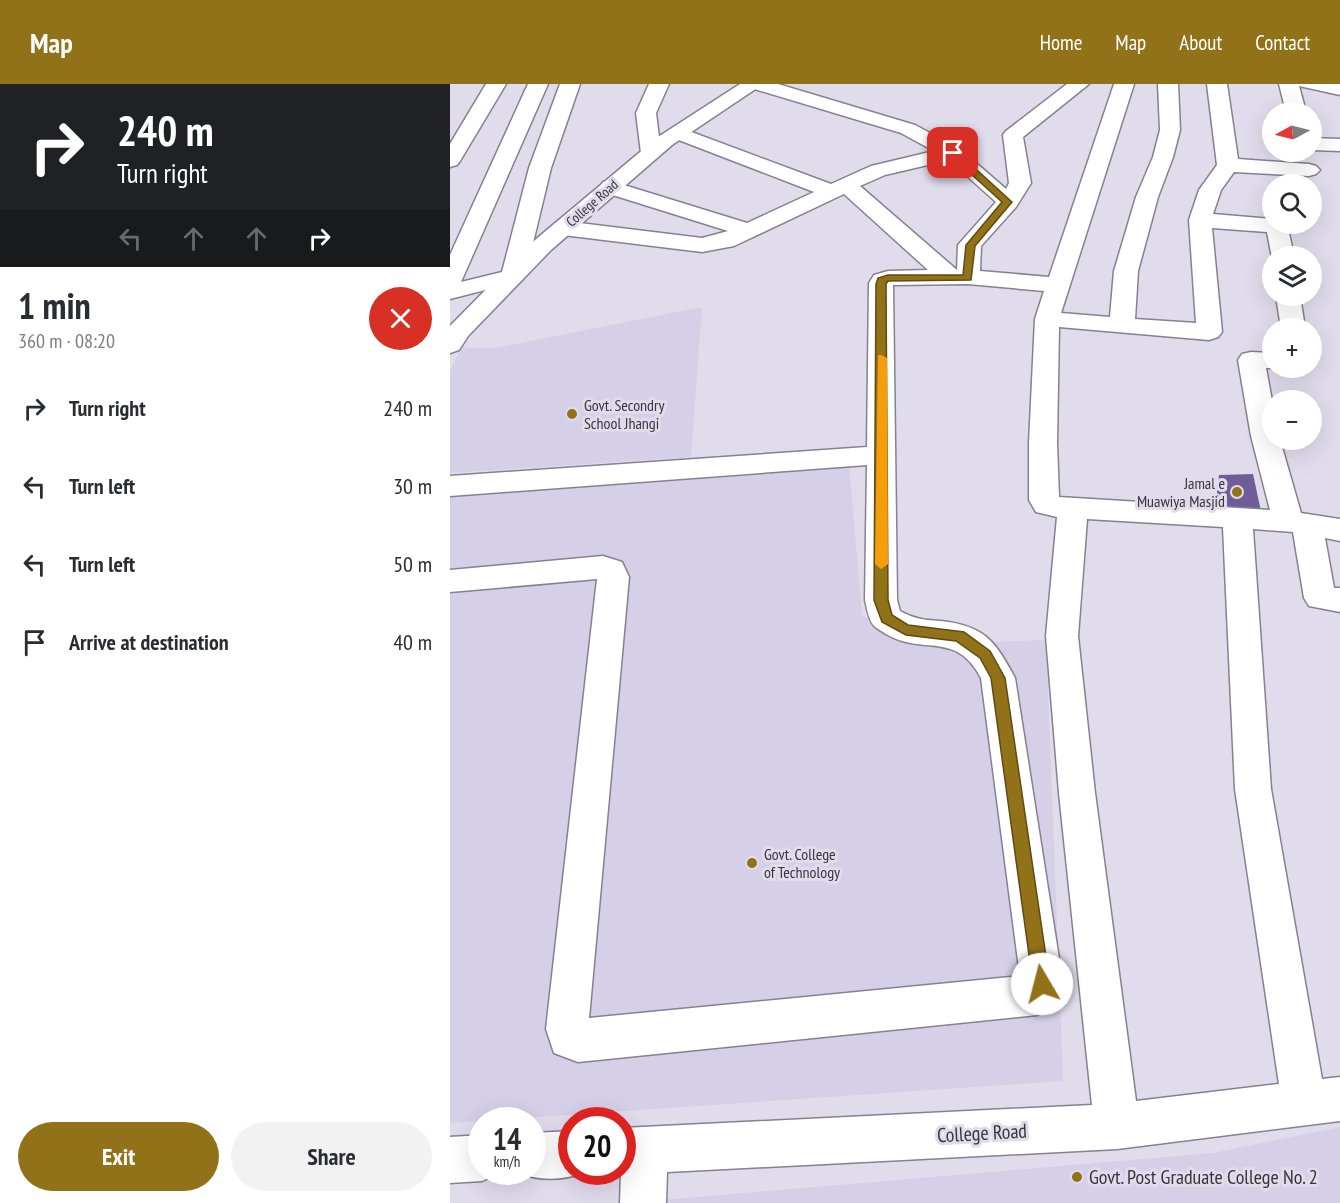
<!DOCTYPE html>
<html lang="en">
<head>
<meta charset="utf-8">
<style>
  :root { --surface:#fff; --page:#f2f2f3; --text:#2b2b33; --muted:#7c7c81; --accent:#927219 }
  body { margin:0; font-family:"PT Sans Narrow",sans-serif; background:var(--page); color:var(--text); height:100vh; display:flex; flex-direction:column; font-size:22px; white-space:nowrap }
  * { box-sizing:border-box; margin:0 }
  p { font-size:20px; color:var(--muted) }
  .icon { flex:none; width:33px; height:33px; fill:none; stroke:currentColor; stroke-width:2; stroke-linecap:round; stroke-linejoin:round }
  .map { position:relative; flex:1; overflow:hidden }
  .side { display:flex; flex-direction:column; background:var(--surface); width:450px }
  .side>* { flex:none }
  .hud { background:#202124; color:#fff; overflow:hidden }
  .needle { width:39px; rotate:263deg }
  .buttons { position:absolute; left:812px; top:18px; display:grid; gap:12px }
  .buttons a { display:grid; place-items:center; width:60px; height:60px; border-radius:50%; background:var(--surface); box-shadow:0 6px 24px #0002; font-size:30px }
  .speed { position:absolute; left:18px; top:1023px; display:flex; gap:12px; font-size:30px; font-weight:700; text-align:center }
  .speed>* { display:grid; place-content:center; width:78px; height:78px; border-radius:50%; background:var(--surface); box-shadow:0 6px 24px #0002; line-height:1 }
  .speed small { font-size:15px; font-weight:400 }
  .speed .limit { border:9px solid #d22; background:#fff; color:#111 }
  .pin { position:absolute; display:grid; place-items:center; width:51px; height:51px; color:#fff; margin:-26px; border-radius:12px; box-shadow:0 3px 9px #0006 }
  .me { position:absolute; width:66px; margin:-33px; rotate:352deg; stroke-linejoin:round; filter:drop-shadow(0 0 4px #0008) }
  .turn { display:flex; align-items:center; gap:21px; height:126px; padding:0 18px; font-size:27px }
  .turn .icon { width:78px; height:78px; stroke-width:2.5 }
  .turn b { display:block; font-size:42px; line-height:51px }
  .lanes { display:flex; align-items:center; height:57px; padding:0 18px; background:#0003; justify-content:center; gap:30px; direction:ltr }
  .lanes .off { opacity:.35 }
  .round { display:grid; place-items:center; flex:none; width:63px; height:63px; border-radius:32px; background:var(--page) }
  .summary { display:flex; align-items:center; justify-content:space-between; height:102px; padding:0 18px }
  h1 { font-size:36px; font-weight:800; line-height:45px }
  .cta { display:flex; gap:12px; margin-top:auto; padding:12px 18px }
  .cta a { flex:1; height:69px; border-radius:36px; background:var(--accent); color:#fff; font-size:24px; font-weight:800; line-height:69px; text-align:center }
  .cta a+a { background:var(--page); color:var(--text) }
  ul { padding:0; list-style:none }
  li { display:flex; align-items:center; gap:18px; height:78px; padding:0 18px }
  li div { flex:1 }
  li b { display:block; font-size:22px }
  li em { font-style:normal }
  header { display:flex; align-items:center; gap:36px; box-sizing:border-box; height:84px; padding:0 30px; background:var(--accent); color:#fff }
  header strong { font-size:28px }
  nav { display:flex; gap:33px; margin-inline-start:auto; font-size:21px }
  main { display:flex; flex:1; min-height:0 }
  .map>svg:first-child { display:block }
  .built { fill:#d5cfe7 }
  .building { fill:#6f5c99 }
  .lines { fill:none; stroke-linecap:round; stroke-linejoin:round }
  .minor-casing { stroke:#858190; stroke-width:3 }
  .major-casing { stroke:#858190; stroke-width:3 }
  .minor { fill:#fff; fill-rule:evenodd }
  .major { fill:#fff; fill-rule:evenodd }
  .route { fill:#927219; stroke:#5f4a10; stroke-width:1.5 }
  .slow { fill:#f59e0b }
  .poi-dot { fill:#927219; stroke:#e0dcec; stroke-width:2 }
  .labels { text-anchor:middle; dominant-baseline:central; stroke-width:6; stroke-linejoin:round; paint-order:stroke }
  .far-street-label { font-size:14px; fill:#37353c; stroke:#e0dcec }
  .poi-label { font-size:16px; fill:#37353c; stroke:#e0dcec; text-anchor:start }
  .near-street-label { font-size:20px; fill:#37353c; stroke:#e0dcec }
  .near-poi-label { font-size:20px; fill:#37353c; stroke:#e0dcec; text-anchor:start }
</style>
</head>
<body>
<header>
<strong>Map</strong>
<nav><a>Home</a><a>Map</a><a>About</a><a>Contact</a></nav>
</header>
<main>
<section class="side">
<div class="hud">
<div class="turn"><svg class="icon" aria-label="right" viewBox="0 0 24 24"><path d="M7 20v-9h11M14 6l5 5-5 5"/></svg><div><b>240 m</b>Turn right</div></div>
<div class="lanes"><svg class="icon off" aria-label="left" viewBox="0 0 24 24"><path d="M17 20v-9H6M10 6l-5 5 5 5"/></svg><svg class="icon off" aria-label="ahead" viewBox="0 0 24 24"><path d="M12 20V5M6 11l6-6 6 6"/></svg><svg class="icon off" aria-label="ahead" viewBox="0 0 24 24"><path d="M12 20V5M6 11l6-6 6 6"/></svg><svg class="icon" aria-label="right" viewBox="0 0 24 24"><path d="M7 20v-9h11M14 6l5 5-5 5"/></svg></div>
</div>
<div class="summary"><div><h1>1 min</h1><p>360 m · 08:20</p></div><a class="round" style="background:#d93025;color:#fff"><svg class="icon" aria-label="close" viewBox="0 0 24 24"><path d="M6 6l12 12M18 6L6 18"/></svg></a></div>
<ul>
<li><svg class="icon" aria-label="right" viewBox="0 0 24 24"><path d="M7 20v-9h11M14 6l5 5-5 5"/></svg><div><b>Turn right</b></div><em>240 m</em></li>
<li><svg class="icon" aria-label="left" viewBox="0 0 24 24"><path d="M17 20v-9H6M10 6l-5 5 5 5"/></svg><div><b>Turn left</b></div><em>30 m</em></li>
<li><svg class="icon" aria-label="left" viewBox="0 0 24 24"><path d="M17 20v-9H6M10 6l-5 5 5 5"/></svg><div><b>Turn left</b></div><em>50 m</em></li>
<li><svg class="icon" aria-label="arrive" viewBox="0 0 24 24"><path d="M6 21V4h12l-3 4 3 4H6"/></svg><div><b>Arrive at destination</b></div><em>40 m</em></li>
</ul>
<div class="cta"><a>Exit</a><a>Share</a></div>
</section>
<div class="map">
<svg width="890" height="1119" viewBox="0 0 890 1119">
  <rect width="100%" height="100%" fill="#e0dcec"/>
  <g class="built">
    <polygon points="252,223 241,373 0,389 0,287 11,264 45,264"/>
    <polygon points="399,379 412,531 462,561 596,556 613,997 0,1039 0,404"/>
    <polygon points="890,1043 890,1119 177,1119 763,1069"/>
  </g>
  <polygon class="building" points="803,390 812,432 765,426 769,391"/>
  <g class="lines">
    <defs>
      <g id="minor">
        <polygon points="36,0 56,0 10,77 7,81 0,83 0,60"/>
        <polygon points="78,0 98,0 11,198 52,188 79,84 110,0 130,0 101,84 75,192 71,197 0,215 0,171"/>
        <polygon points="199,0 219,0 206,29 211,69 208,73 201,75 194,73 191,69 186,29"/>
        <path d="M298 0H328L465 41 510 65 556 105 559 99 553 51 556 47 617 0H639L573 53 581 99 566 123 531 162 530 187 599 193 664 0H684L611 229 660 233 664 187 686 113 703 73 710 46 708 0H728L730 46 723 73 708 113 688 187 685 235 746 239 739 136 749 106 767 81 757 0H777L788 75 859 80 866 82 870 86 866 90 859 92 784 88 771 106 763 130 822 135V140H837L844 172H822V174L817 148 762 144 772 248 768 253 759 256 609 243 607 359 609 413 820 426 801 352 788 276 792 270 801 268 822 269V284H827H816L822 317V356H830L851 429 890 435V457L875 454 884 504H890V528L859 522 854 514 843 448 803 445 821 705 872 995 890 993V1037L667 1065 217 1088 216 1119H170L171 1089 166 1088H172V1044L642 1021 609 709 596 552 607 433 586 428 579 416V359L585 235 594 207 518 200 443 201 447 516 450 527C464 535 475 536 491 537 535 542 545 557 565 594L613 900 602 925 587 931 128 978 104 969 96 945 147 495 0 508V486L153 472 172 478 179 493 139 934 570 892 531 594C506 546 473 572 436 550 432 547 427 545 424 542 418 535 417 524 415 516L417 381 0 412V392L417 363 419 199 424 191 438 187 478 186 394 110 284 162 252 168 113 151 105 149 102 144 105 139 113 137 252 154 278 147 153 108 150 103 153 98 161 97 297 139 364 108 221 53 218 49 221 45 228 43 381 100 421 82 484 67 451 49 301 4ZM499 76 546 118 508 161 507 186 410 102 435 91ZM637 435 773 443 785 705 829 1000 686 1017 645 709 628 552Z"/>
        <polygon points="829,0 890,0 890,11 849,2 856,28 836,28"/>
        <polygon points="861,54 890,55 890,67 861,66"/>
        <polygon points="826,212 850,212 855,244 831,244"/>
        <path d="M122 1047V1088H135C113 1097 88 1097 66 1088H82V1049Z"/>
        <polygon points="32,1051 32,1088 49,1088 48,1090 32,1097 0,1099 0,1053"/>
      </g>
      <polygon id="major" points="290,0 313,0 222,61 101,166 18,252 9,266 0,269 0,242 85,156 208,53"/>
    </defs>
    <use href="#minor" class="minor-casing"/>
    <use href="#major" class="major-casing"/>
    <use href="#minor" class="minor"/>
    <use href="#major" class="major"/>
  </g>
  <polygon class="route" points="500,67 506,67 562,118 525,162 521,196 438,197 436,200 438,516 442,531 458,541 514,548 540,567 555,594 600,900 598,906 592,909 586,906 583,900 541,594 530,574 506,557 456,551 432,538 424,516 426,200 428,194 438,191 513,191 516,161 552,118 500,71"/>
  <polygon class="slow" points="428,271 431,271 437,274 438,480 431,485 425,480"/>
  <g class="poi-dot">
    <circle cx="122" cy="330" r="6"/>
    <circle cx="787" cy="408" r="6"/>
    <circle cx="302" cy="779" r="6"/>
    <circle cx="627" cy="1093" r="6"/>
  </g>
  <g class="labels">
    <g class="far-street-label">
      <text transform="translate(142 119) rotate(-41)">College Road</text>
    </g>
    <g class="poi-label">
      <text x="134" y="321">Govt. Secondry<tspan x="134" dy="18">School Jhangi</tspan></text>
      <text x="775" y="399" text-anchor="end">Jamal e<tspan x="775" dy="18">Muawiya Masjid</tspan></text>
      <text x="314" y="770">Govt. College<tspan x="314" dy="18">of Technology</tspan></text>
    </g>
    <g class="near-street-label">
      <text transform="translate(532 1049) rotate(-3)">College Road</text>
    </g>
    <g class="near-poi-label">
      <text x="639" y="1093">Govt. Post Graduate College No. 2</text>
    </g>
  </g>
</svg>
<div class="buttons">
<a><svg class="needle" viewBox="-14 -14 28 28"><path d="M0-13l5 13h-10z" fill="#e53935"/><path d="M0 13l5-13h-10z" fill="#7c7c81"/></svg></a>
<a><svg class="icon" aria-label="search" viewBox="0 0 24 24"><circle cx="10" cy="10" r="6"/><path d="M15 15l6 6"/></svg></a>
<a><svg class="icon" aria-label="layers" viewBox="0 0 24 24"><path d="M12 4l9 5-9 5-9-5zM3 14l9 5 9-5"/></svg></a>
<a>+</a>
<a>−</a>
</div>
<div class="speed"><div>14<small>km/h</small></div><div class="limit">20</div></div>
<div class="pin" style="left:503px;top:69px;background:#d93025"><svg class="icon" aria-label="arrive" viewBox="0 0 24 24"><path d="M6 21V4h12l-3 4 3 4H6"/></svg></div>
<svg class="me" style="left:592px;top:900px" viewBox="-20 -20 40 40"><circle r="19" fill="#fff"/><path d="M0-13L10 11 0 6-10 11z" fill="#927219"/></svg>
</div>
</main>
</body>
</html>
